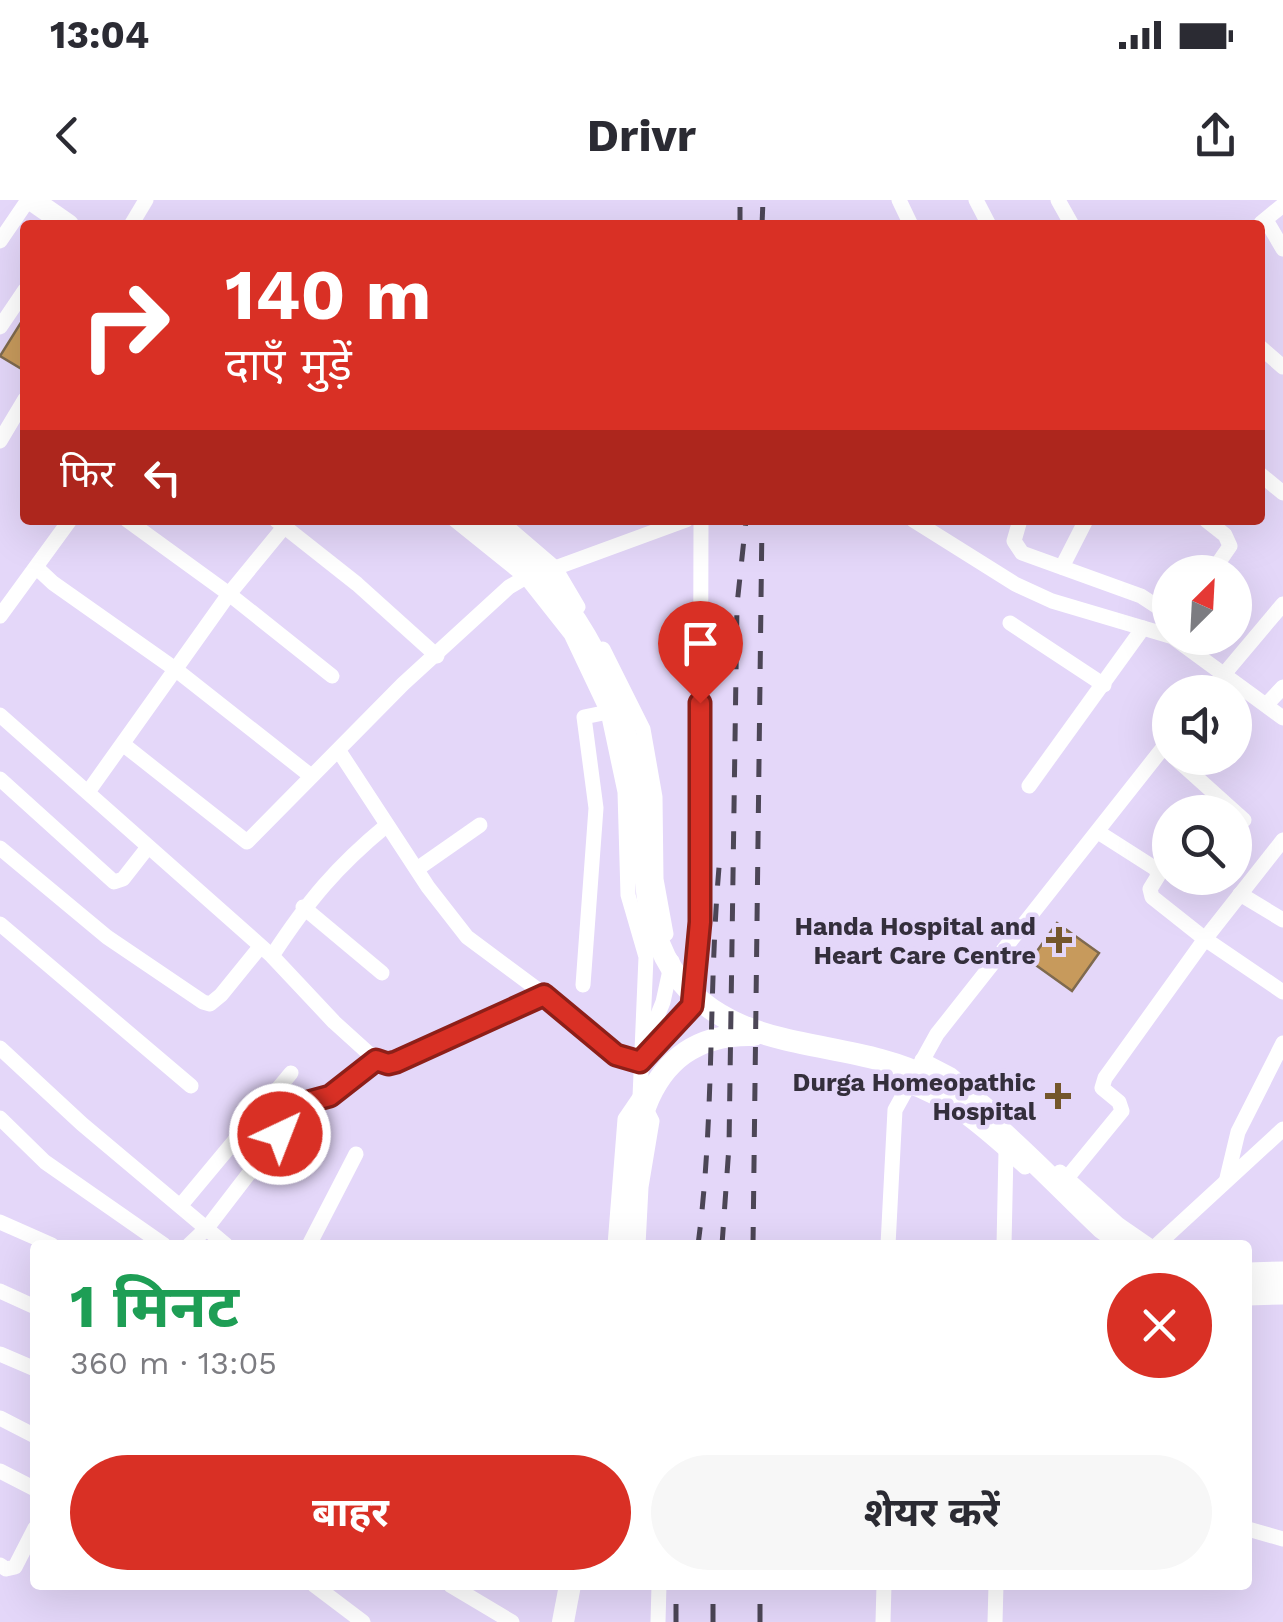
<!DOCTYPE html>
<html lang="hi">
<head>
<meta charset="utf-8">
<style>
  :root { --surface:#fff; --page:#f7f7f7; --text:#2b2b33; --muted:#7c7c81; --accent:#d93025 }
  body { margin:0; font-family:"Work Sans","Noto Sans Devanagari",sans-serif; background:var(--page); color:var(--text); height:100vh; display:flex; flex-direction:column; font-size:38px; white-space:nowrap }
  * { box-sizing:border-box; margin:0 }
  p { font-size:32px; color:var(--muted) }
  .icon { flex:none; width:55px; height:55px; fill:none; stroke:currentColor; stroke-width:2; stroke-linecap:round; stroke-linejoin:round }
  .map { position:relative; flex:1; overflow:hidden }
  .panel { position:absolute; left:30px; top:1040px; width:1222px; height:350px; display:flex; flex-direction:column; background:var(--surface); border-radius:10px; box-shadow:0 10px 40px #0002 }
  .panel>* { flex:none }
  .guide { position:absolute; left:20px; top:20px; width:1245px; height:305px; border-radius:10px; box-shadow:0 10px 40px #0002; background:#d93025; color:#fff; overflow:hidden }
  .needle { width:65px; rotate:24deg }
  .tools { position:absolute; left:1152px; top:355px; display:grid; gap:20px }
  .tools a { display:grid; place-items:center; width:100px; height:100px; border-radius:50%; background:var(--surface); box-shadow:0 10px 40px #0002; font-size:50px }
  .pin { position:absolute; display:grid; place-items:center; width:85px; height:85px; color:#fff; margin:-102px -42px; border-radius:50% 50% 50% 0; rotate:-45deg; box-shadow:0 0 10px #0007 }
  .pin .icon { rotate:45deg }
  .me { position:absolute; width:110px; margin:-55px; rotate:43deg; stroke-linejoin:round; filter:drop-shadow(0 0 8px #0008) }
  .turn { display:flex; align-items:center; gap:35px; height:210px; padding:0 40px; font-size:45px }
  .turn .icon { width:130px; height:130px; stroke-width:2.5 }
  .turn b { display:block; font-size:70px; line-height:85px }
  .then { display:flex; align-items:center; height:95px; padding:0 40px; background:#0003; gap:20px; font-size:38px }
  .round { display:grid; place-items:center; flex:none; width:105px; height:105px; border-radius:52px; background:var(--page) }
  .head { display:flex; align-items:center; justify-content:space-between; height:170px; padding:0 40px }
  h1 { font-size:60px; font-weight:700; line-height:75px; color:#1e9e55 }
  .cta { display:flex; gap:20px; margin-top:auto; padding:20px 40px }
  .cta a { flex:1; height:115px; border-radius:60px; background:var(--accent); color:#fff; font-size:40px; font-weight:700; line-height:115px; text-align:center }
  .cta a+a { background:var(--page); color:var(--text) }
  .status { display:flex; justify-content:space-between; align-items:center; height:70px; padding:0 50px; background:var(--surface); direction:ltr }
  .status svg { height:28px; fill:currentColor }
  header { display:flex; justify-content:space-between; align-items:center; height:130px; padding:0 40px; background:var(--surface); font-size:45px; font-weight:700 }
  .map>svg:first-child { display:block }
  .building { fill:#c79a5c; stroke:#7f6a4f; stroke-width:2.5 }
  .lines { fill:none; stroke-linecap:round; stroke-linejoin:round }
  .minor { stroke:#fff; stroke-width:15 }
  .highway { stroke:#fff; stroke-width:22 }
  .rail { stroke:#4c4656; stroke-width:5; stroke-dasharray:18 18; stroke-linecap:butt }
  .route-casing { stroke:#8d1f18; stroke-width:25 }
  .route { stroke:#d93025; stroke-width:18 }
  .poi-dot { fill:#74562b; stroke:#e4d7f9; stroke-width:4 }
  .labels { text-anchor:middle; dominant-baseline:central; stroke-width:9; stroke-linejoin:round; paint-order:stroke }
  .poi-label { font-size:25px; font-weight:bold; fill:#342f3c; stroke:#e4d7f9; text-anchor:end }
</style>
</head>
<body>
<div class="status"><b>13:04</b><svg viewBox="0 0 49 12"><path d="M0 12V9h3v3zM5 12V6h3v6zM10 12V3h3v9zM15 12V0h3v12zM26 1h20v11H26zM47 4h2v5h-2z"/></svg></div>
<header><svg class="icon" aria-label="back" viewBox="0 0 24 24"><path d="M15 5l-7 7 7 7"/></svg>Drivr<svg class="icon" aria-label="share" viewBox="0 0 24 24"><path d="M12 15V3M7 8l5-5 5 5M5 13v7h14v-7"/></svg></header>
<div class="map">
<svg width="1283" height="1422" viewBox="0 0 1283 1422">
  <rect width="100%" height="100%" fill="#e4d7f9"/>
  <g class="building">
    <polygon points="25,116 25,171 0,156"/>
    <polygon points="1057,723 1099,753 1072,791 1030,761"/>
  </g>
  <g class="lines">
    <g class="minor">
      <polyline points="899,0 911,25"/>
      <polyline points="976,0 989,25"/>
      <polyline points="1058,0 1072,25"/>
      <polyline points="1266,20 1283,49"/>
      <polyline points="1261,23 1283,5"/>
      <polyline points="131,25 146,0"/>
      <polyline points="0,41 28,0"/>
      <polyline points="0,127 25,90"/>
      <polyline points="1260,147 1283,167"/>
      <polyline points="0,241 25,199"/>
      <polyline points="1260,274 1283,293"/>
      <polyline points="127,320 229,394 332,476"/>
      <polyline points="276,320 357,384 437,456"/>
      <polyline points="455,320 526,377 571,434 608,512 625,592 628,695 646,757 640,897 652,921 641,987 638,1045"/>
      <polyline points="499,320 555,368 578,407"/>
      <polyline points="913,320 1015,384 1052,401 1170,436"/>
      <polyline points="1020,320 1014,341 1022,353 1141,396 1170,415"/>
      <polyline points="1206,320 1225,335 1230,346 1212,372"/>
      <polyline points="1062,367 1086,320"/>
      <polyline points="37,368 53,383 175,469 311,576"/>
      <polyline points="555,368 686,320"/>
      <polyline points="0,416 70,320"/>
      <polyline points="1010,423 1104,485"/>
      <polyline points="1174,438 1283,518"/>
      <polyline points="603,449 643,529 655,597 656,679 666,734"/>
      <polyline points="1209,492 1283,404"/>
      <polyline points="1267,504 1283,487"/>
      <polyline points="0,515 272,756 334,822 376,860 388,864 396,862 545,795"/>
      <polyline points="124,545 247,642 403,484 509,387 526,377"/>
      <polyline points="339,551 428,687 467,737 545,795 616,855 640,862"/>
      <polyline points="1175,558 1244,620"/>
      <polyline points="0,579 114,682 123,679 148,647"/>
      <polyline points="1029,586 1143,428"/>
      <polyline points="88,592 229,394 284,327"/>
      <polyline points="1098,632 1156,669 1158,676 1150,689 1152,697 1205,739 1283,792"/>
      <polyline points="0,648 107,737 203,802 210,804 221,795 260,747"/>
      <polyline points="417,669 480,625"/>
      <polyline points="1240,694 1283,720"/>
      <polyline points="303,707 382,773"/>
      <polyline points="0,724 191,886"/>
      <path d="M272 756C308 701 336 667 387 625"/>
      <polyline points="583,785 596,608 584,517 608,512"/>
      <polyline points="646,844 663,802 672,761"/>
      <polyline points="0,848 82,924 226,1045"/>
      <polyline points="646,855 692,806 700,722 701,320"/>
      <polyline points="922,860 951,875 1003,919"/>
      <path d="M906 885C955 902 987 934 1025 967"/>
      <polyline points="0,918 45,962 164,1045"/>
      <polyline points="1060,972 1119,1025 1148,1045"/>
      <polyline points="1067,978 1122,911 1119,902 1102,888 1105,878 1205,739 1283,640"/>
      <polyline points="1227,978 1238,932 1283,843"/>
      <polyline points="181,1005 291,873"/>
      <polyline points="0,1022 52,1045"/>
      <polyline points="189,1045 207,1028 303,903 330,897 376,860"/>
      <polyline points="309,1045 356,954"/>
      <polyline points="615,1045 625,919 640,897"/>
      <polyline points="888,1045 895,910 937,834 1170,539"/>
      <polyline points="1004,1045 1006,951"/>
      <polyline points="1157,1045 1283,929"/>
      <polyline points="1248,1070 1283,1069"/>
      <polyline points="0,1091 35,1107"/>
      <polyline points="1248,1098 1283,1097"/>
      <polyline points="0,1154 35,1169"/>
      <polyline points="0,1218 35,1236"/>
      <polyline points="0,1271 35,1289"/>
      <polyline points="1248,1329 1283,1339"/>
      <polyline points="0,1365 6,1369 15,1367 35,1328"/>
      <polyline points="314,1385 363,1422"/>
      <polyline points="450,1385 512,1422"/>
      <polyline points="658,1422 659,1385"/>
      <polyline points="883,1422 884,1385"/>
      <polyline points="995,1422 996,1385"/>
    </g>
    <g class="highway">
      <polyline points="32,0 68,25"/>
      <path d="M478 320C583 395 629 497 641 623 646 673 644 726 672 769 731 859 846 834 931 879 987 909 1054 983 1102 1028L1126 1045"/>
      <path d="M627 1045C629 955 633 832 754 835"/>
      <polyline points="1248,1084 1283,1082"/>
      <polyline points="563,1422 570,1385"/>
    </g>
    <g class="rail">
      <polyline points="740,25 740,0"/>
      <polyline points="762,25 763,0"/>
      <path d="M698 1045C715 916 708 785 720 656"/>
      <polyline points="722,1045 729,946 737,405 746,320"/>
      <polyline points="753,1045 762,320"/>
      <polyline points="676,1422 676,1385"/>
      <polyline points="713,1422 713,1385"/>
      <polyline points="760,1422 760,1385"/>
    </g>
  </g>
  <g class="lines">
    <defs>
      <polyline id="route" points="280,934 304,903 330,896 376,860 388,864 396,862 544,795 616,855 640,862 692,806 700,722 700,503"/>
    </defs>
    <use href="#route" class="route-casing"/>
    <use href="#route" class="route"/>
  </g>
  <g class="poi-dot">
    <path d="M1054 725h10v10h10v10h-10v10h-10v-10h-10v-10h10z"/>
    <path d="M1053 881h10v10h10v10h-10v10h-10v-10h-10v-10h10z"/>
  </g>
  <g class="labels">
    <g class="poi-label">
      <text x="1036" y="726">Handa Hospital and<tspan x="1036" dy="29">Heart Care Centre</tspan></text>
      <text x="1036" y="882">Durga Homeopathic<tspan x="1036" dy="29">Hospital</tspan></text>
    </g>
  </g>
</svg>
<div class="tools">
<a><svg class="needle" viewBox="-14 -14 28 28"><path d="M0-13l5 13h-10z" fill="#e53935"/><path d="M0 13l5-13h-10z" fill="#7c7c81"/></svg></a>
<a><svg class="icon" aria-label="sound" viewBox="0 0 24 24"><path d="M4 9h4l5-4v14l-5-4H4zM17 9q2 3 0 6"/></svg></a>
<a><svg class="icon" aria-label="search" viewBox="0 0 24 24"><circle cx="10" cy="10" r="6"/><path d="M15 15l6 6"/></svg></a>
</div>
<div class="pin" style="left:700px;top:503px;background:#d93025"><svg class="icon" aria-label="arrive" viewBox="0 0 24 24"><path d="M6 21V4h12l-3 4 3 4H6"/></svg></div>
<svg class="me" style="left:280px;top:934px" viewBox="-20 -20 40 40"><circle r="17" fill="#d93025" stroke="#fff" stroke-width="3"/><path d="M0-11L8 9 0 5-8 9z" fill="#fff"/></svg>
<div class="guide">
<div class="turn"><svg class="icon" aria-label="right" viewBox="0 0 24 24"><path d="M7 20v-9h11M14 6l5 5-5 5"/></svg><div><b>140 m</b>दाएँ मुड़ें</div></div>
<div class="then">फिर<svg class="icon" aria-label="left" viewBox="0 0 24 24"><path d="M17 20v-9H6M10 6l-5 5 5 5"/></svg></div>
</div>
<section class="panel">
<div class="head"><div><h1>1 मिनट</h1><p>360 m · 13:05</p></div><a class="round" style="background:#d93025;color:#fff"><svg class="icon" aria-label="close" viewBox="0 0 24 24"><path d="M6 6l12 12M18 6L6 18"/></svg></a></div>
<div class="cta"><a>बाहर</a><a>शेयर करें</a></div>
</section>
</div>
</body>
</html>
